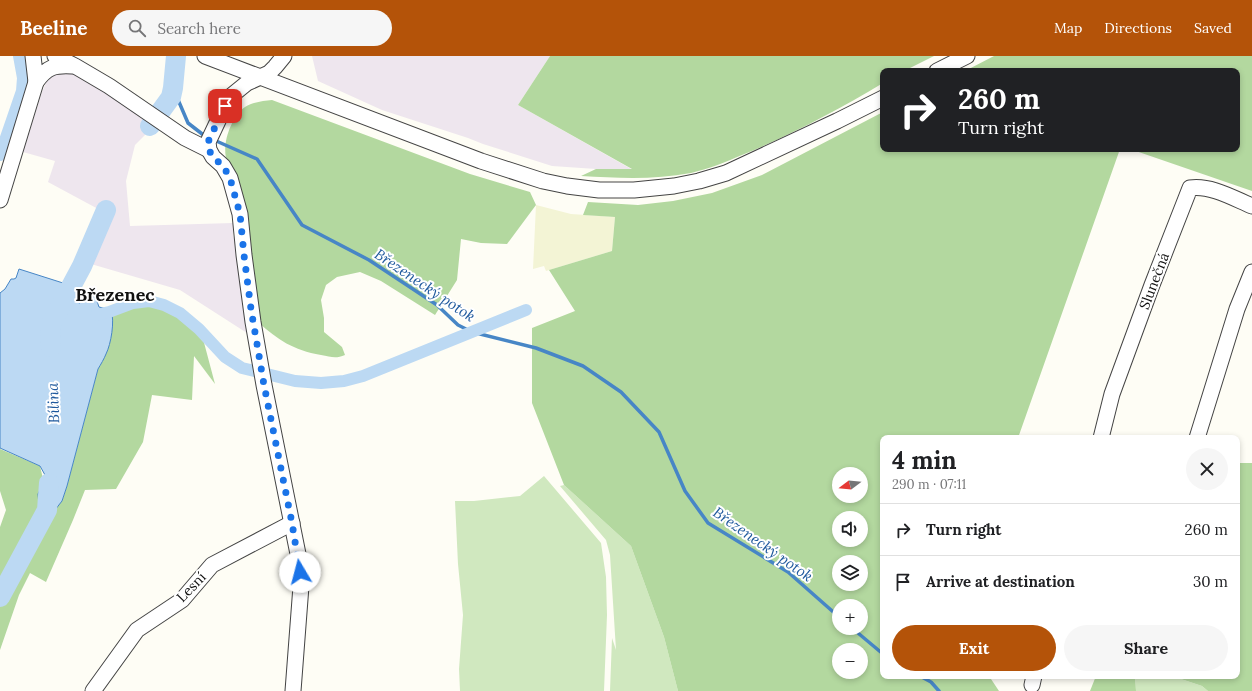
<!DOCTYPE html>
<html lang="en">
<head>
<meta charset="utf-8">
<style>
  :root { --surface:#fff; --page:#f6f6f6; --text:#202124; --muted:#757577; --line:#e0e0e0; --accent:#b45309 }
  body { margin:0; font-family:Lora,serif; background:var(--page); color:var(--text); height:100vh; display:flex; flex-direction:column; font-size:15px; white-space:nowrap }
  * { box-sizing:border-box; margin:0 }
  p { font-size:13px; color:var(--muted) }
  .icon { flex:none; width:22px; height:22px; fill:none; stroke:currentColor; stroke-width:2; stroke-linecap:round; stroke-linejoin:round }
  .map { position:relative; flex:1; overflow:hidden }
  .panel { position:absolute; left:880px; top:379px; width:360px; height:244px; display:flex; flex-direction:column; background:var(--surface); border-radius:8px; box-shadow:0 2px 6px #0003 }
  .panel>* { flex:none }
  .top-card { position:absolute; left:880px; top:12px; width:360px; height:84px; border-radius:8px; box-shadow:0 2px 6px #0003; background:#202124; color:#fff; overflow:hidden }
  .needle { width:26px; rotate:254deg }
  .tools { position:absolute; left:832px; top:411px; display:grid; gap:8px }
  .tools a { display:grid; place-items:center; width:36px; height:36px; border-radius:50%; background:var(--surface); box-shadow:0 2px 6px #0003; font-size:20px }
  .pin { position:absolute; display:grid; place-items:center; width:34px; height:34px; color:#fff; margin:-17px; border-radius:8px; box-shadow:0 2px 6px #0006 }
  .me { position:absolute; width:44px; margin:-22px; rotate:352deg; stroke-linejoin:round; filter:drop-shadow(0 0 3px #0008) }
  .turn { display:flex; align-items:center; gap:14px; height:84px; padding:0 12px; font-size:18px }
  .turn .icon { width:52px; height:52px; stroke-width:2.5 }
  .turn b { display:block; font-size:28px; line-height:34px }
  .round { display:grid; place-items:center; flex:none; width:42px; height:42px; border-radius:21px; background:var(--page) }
  .summary { display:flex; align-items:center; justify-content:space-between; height:68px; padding:0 12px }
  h1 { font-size:24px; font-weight:700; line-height:30px }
  .button { display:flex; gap:8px; margin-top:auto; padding:8px 12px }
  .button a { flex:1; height:46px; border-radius:24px; background:var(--accent); color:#fff; font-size:16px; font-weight:700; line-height:46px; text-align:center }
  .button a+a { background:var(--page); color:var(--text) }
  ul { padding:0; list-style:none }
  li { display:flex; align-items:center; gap:12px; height:52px; padding:0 12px; border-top:1px solid var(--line) }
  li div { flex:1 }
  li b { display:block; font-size:15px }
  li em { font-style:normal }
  header { display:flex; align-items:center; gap:24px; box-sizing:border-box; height:56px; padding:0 20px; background:var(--accent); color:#fff }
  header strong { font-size:19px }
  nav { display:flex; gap:22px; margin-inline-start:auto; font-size:14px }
  .search { width:280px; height:36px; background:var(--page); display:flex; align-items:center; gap:10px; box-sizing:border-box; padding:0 14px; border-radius:22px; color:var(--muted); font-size:15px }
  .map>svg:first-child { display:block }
  .industrial { fill:#eee6ee }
  .farmland { fill:#f3f4d5 }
  .green { fill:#d0e8bf }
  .forest { fill:#b3d89f; fill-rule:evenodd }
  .water { fill:#bcd9f3; stroke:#4786c6 }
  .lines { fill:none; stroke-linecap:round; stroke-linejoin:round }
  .stream { stroke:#4786c6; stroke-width:3.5 }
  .canal { stroke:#bcd9f3; stroke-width:12 }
  .river { stroke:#bcd9f3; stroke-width:20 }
  .minor-casing { stroke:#444; stroke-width:17 }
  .minor { stroke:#fff; stroke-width:15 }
  .route { stroke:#1a73e8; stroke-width:7; stroke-dasharray:0 12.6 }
  .labels { text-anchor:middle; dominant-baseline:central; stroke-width:4; stroke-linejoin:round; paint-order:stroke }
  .street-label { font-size:14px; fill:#111; stroke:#fff }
  .water-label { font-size:15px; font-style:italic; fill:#1f599d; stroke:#fff }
  .district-label { font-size:18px; font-weight:bold; fill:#111; stroke:#fff }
</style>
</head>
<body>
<header>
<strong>Beeline</strong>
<div class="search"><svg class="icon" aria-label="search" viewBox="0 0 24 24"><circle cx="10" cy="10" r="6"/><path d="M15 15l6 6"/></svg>Search here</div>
<nav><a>Map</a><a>Directions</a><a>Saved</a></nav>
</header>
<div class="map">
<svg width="1252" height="635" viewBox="0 0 1252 635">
  <rect width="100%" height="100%" fill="#fefdf5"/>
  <g class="industrial">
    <polygon points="312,0 550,0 518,49 633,114 596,113 552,110 483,88 468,82 382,54 318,25"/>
    <polygon points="71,14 148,63 145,66 152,72 135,89 126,125 130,170 233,167 233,179 236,189 250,271 247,277 180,234 91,208 110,156 106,154 100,154 48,126 55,105 23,96 42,36 48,22 53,17"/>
  </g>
  <polygon class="farmland" points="536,149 571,158 615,161 612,195 546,215 544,210 533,213"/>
  <g class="green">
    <polygon points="544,420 601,487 606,521 607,559 604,635 460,635 459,613 463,559 458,508 455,445 474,445 520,440"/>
    <polygon points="564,429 631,490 664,581 678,635 610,635 612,582 616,594 610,499 606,484 560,430"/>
    <polygon points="1135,620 1172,620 1202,630 1208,635 1136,635"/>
  </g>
  <g class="forest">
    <path d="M550 0H934L904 15H883V27C838 54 791 79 742 99 726 106 708 113 691 117 654 124 618 122 581 120L596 113H632L518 49Z"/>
    <polygon points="994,0 1252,0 1252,135 1130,93 1237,93 1237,15 965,15"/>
    <path d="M272 44 470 118 530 136 536 149 507 188 481 187 461 183 457 224 435 259 381 225 360 216 337 221 326 229 321 244 324 262V276L342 291 345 299C336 303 331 301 321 299 293 294 278 284 258 266L227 105C221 89 231 61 245 51 253 46 263 45 272 44Z"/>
    <path d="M883 56V93H1120L1018 382H883V620H989L999 635H678L664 581 631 490 564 429 532 347V272L575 255 549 214 612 195 615 161 583 159 588 146 638 149 673 145 712 137 762 119ZM839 418H861V440H839ZM839 462H861V484H839ZM839 506H861V528H839ZM839 550H861V572H839ZM839 594H861V616H839Z"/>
    <path d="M140 247 148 248 167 253 181 260 202 279 215 328 194 300 192 344 152 339 143 386 116 433 85 434 73 464 46 526 30 517 19 539 0 594V471L6 454 0 435V393L40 410 44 427 62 445 67 430 98 313C110 291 111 281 112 257L130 250Z"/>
    <polygon points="1237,407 1252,407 1252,635 1208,635 1202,630 1172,620 1237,620"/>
    <polygon points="1096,620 1135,620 1136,635 1090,635"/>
  </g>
  <path class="water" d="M19 213 63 227 48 262 56 266 76 231 78 232 73 245 80 247 85 235C94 238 96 242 99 251L111 254C115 265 111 288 106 298 104 303 101 308 98 313L67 430 62 445 55 454H47L39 449 38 438 44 426 45 419 40 410 0 392V237L5 233 11 223H14L16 222Z"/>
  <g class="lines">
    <g class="stream">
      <polyline points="173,32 188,67 206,81"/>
      <polyline points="214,84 257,103 302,169 369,204 437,249 458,269 472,276 536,292 583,310 621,336 659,376 685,435 708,467 788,516 839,561"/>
      <polyline points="852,572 883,598"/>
      <polyline points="920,620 931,626 939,635"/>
    </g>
    <g class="canal">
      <polyline points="0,99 22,35 23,22 19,0"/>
      <polyline points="96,259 109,256 133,247 149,245 164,249 180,257 199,273 225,301 242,312 295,325 321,327 344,325 363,320 526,254"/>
    </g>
    <g class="river">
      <polyline points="150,70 171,41 173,32 176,0"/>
      <polyline points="51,291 50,270 82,210 106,154"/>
      <polyline points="0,541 47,454 49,427"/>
    </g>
    <defs>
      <g id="minor">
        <path d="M33 0 36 26C47 11 54 9 72 10"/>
        <polyline points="55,0 75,10 109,30 185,82 209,94"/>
        <polyline points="205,0 481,105 543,125 567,130 599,134 634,134 674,130 699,125 726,117 837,65 883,42"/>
        <polyline points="284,0 275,11 269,17 247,27 231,40 225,50 208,86 209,94 213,101 223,110 230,122 240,158 244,199 253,266 264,329 299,503 301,530 293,635"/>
        <polyline points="937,15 967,0"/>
        <polyline points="0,144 36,26"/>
        <path d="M1101 382 1112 338 1152 229 1190 132C1211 129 1233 142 1252 150"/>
        <polyline points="1197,382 1237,253 1252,216"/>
        <polyline points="1032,629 1034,620"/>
        <polyline points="93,635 137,574 182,544 212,509 292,467"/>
      </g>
    </defs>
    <use href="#minor" class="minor-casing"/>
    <use href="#minor" class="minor"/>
  </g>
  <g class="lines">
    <polyline class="route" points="225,50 208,86 209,94 213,101 223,110 230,122 240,158 244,199 251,253 264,329 292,467 300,516"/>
  </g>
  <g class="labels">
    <g class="street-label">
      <text transform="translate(1154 225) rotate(-69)">Slunečná</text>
      <text transform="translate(191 531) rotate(-46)">Lesní</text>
    </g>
    <g class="water-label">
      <text transform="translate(425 229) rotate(34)">Březenecký potok</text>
      <text transform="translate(53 347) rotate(-92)">Bílina</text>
      <text transform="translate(763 488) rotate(35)">Březenecký potok</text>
    </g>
    <g class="district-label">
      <text x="115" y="238">Březenec</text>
    </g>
  </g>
</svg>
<div class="tools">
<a><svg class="needle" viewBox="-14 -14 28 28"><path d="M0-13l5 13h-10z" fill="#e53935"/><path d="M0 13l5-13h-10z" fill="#757577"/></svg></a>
<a><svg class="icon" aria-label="sound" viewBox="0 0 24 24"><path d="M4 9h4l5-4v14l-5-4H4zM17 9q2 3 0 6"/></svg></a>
<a><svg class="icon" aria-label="layers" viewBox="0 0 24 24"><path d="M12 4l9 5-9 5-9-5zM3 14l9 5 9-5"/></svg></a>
<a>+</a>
<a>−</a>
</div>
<div class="pin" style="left:225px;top:50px;background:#d93025"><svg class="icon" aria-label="arrive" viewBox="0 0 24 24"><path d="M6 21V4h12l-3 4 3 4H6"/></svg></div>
<svg class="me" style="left:300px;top:516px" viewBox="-20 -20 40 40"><circle r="19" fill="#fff"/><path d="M0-13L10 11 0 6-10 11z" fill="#1a73e8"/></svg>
<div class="top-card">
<div class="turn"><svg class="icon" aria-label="right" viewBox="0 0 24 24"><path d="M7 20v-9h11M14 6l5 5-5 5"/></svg><div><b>260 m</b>Turn right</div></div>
</div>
<section class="panel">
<div class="summary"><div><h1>4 min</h1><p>290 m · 07:11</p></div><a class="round"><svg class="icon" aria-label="close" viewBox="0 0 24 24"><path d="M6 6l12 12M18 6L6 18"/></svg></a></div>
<ul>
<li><svg class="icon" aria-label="right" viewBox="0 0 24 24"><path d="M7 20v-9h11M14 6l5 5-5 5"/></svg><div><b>Turn right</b></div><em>260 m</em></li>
<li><svg class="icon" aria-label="arrive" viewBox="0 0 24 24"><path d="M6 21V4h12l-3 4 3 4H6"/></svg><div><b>Arrive at destination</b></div><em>30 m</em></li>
</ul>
<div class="button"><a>Exit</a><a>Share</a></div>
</section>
</div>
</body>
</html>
